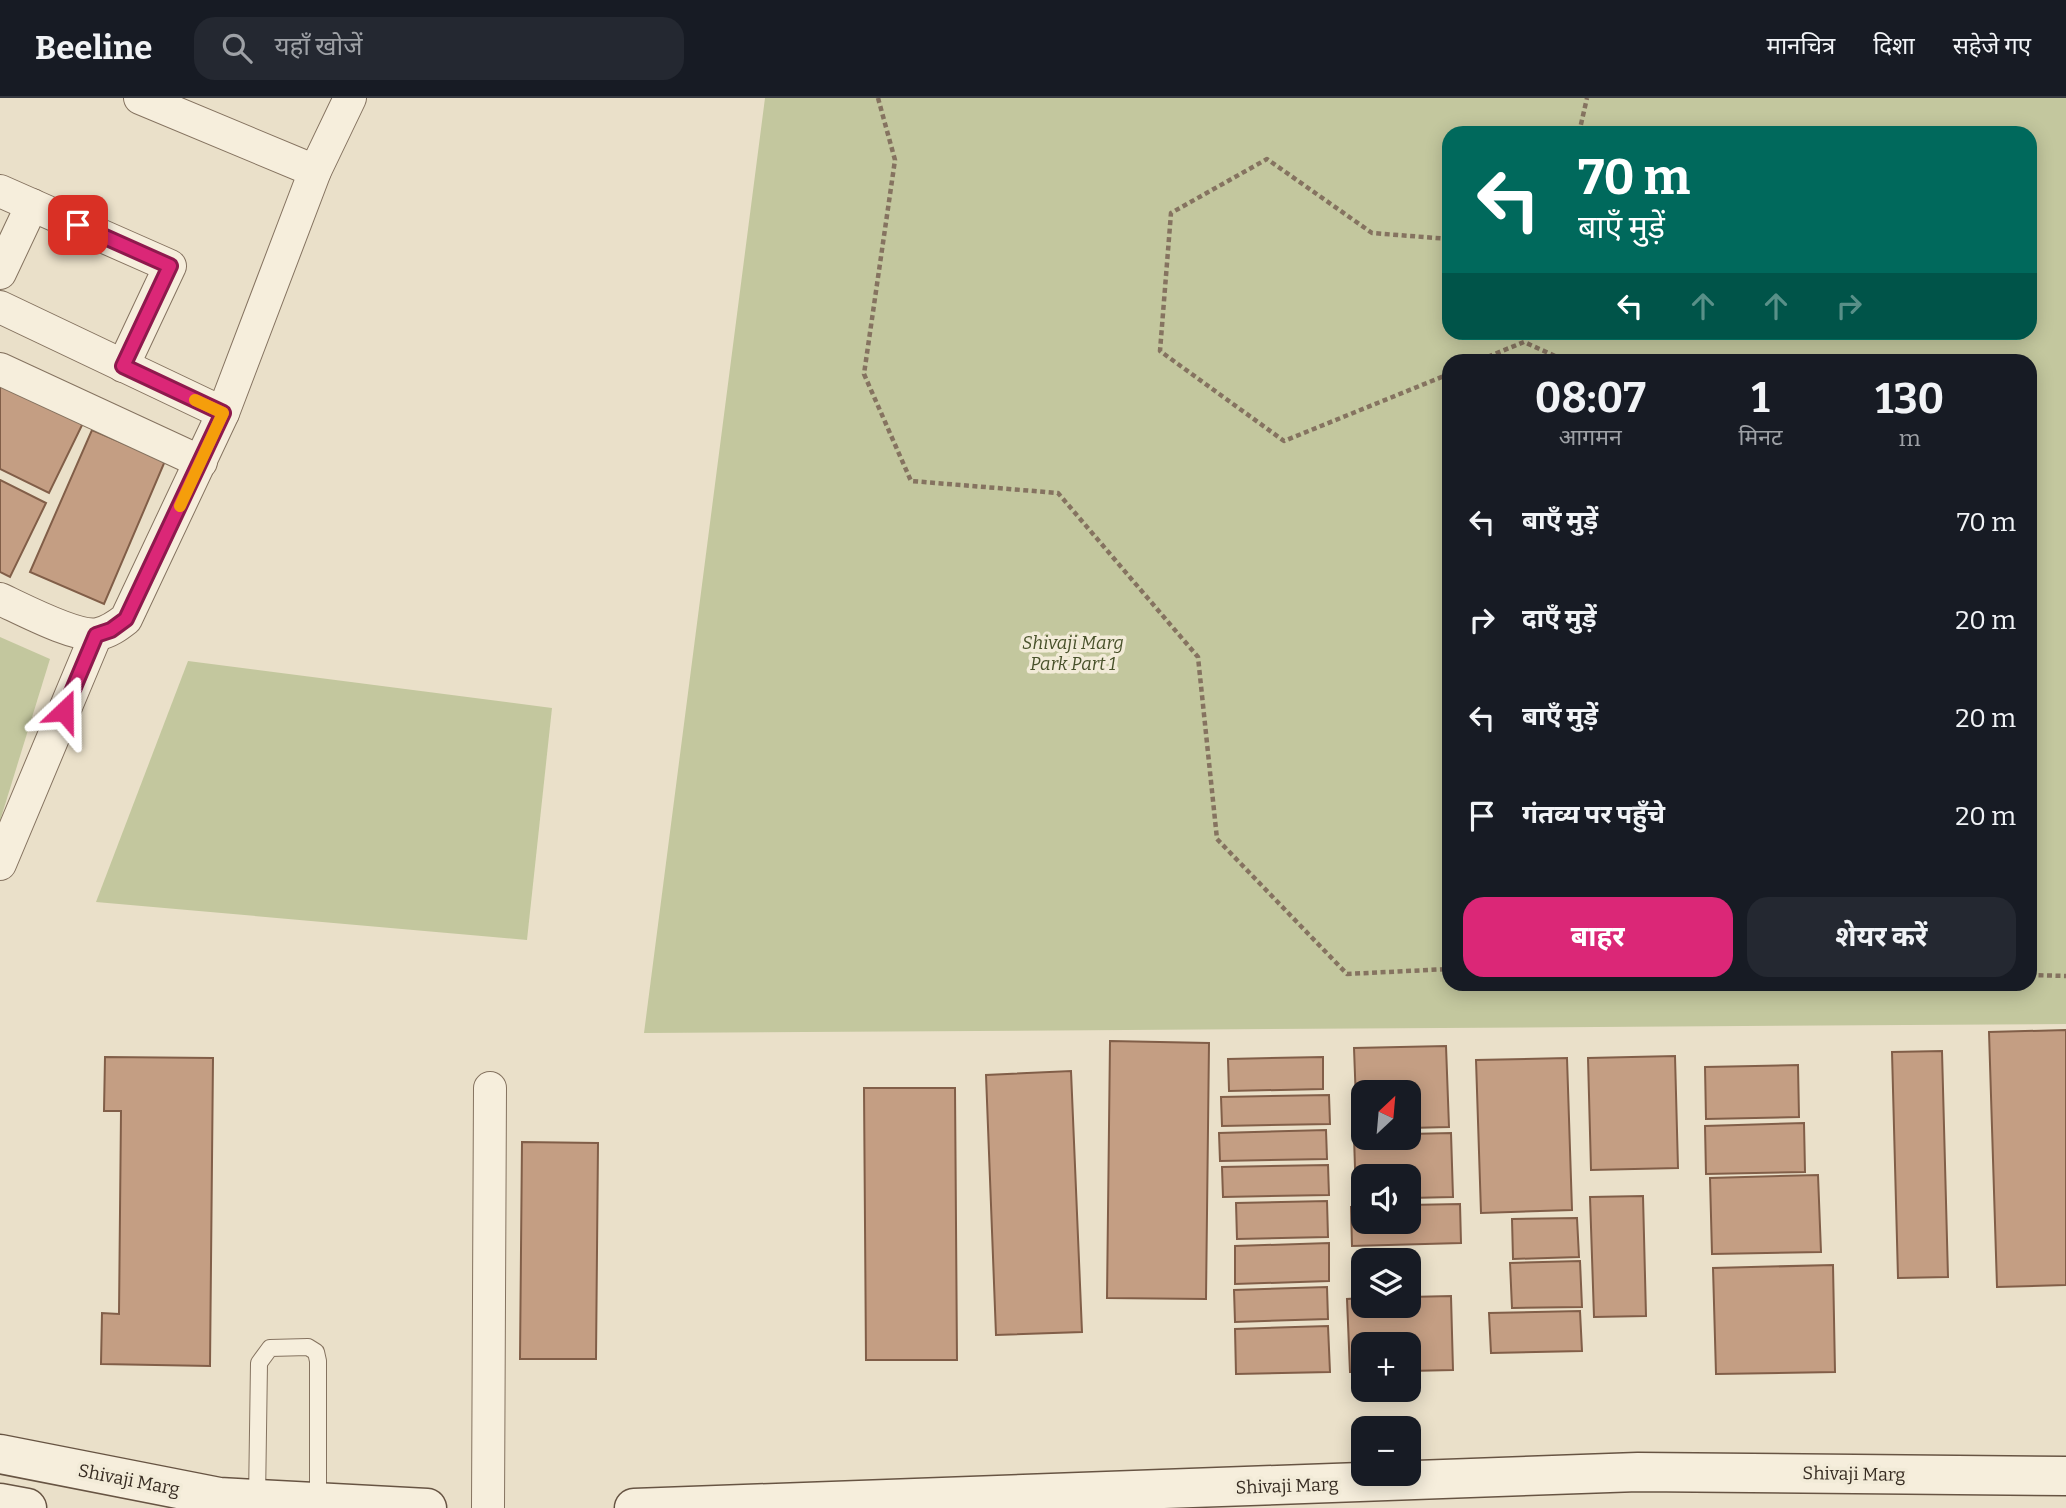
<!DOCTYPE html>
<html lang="hi">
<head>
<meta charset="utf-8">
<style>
  :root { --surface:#171b24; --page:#242831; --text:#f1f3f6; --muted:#9ea1a6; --line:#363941; --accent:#db2777 }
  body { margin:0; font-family:Bitter,"Noto Sans Devanagari",serif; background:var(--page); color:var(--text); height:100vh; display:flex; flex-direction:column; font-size:26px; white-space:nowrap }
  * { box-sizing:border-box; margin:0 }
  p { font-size:23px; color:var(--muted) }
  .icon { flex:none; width:38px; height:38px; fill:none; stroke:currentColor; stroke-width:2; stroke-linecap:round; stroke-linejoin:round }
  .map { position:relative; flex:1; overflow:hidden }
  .details { position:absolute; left:1442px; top:256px; width:595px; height:637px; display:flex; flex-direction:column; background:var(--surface); border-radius:21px; box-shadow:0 4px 18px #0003 }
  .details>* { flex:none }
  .top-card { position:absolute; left:1442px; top:28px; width:595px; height:214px; border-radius:21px; box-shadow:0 4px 18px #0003; background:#00695c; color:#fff; overflow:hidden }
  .needle { width:46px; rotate:26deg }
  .tools { position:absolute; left:1351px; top:982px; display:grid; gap:14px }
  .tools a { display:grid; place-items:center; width:70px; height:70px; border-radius:14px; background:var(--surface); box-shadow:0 4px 18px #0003; font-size:35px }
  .pin { position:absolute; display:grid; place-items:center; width:60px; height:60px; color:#fff; margin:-30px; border-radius:14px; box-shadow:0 4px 10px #0006 }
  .me { position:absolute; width:77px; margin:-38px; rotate:23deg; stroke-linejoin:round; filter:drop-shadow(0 0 5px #0008) }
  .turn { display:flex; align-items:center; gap:24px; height:147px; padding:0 21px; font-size:32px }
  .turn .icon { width:91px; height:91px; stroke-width:2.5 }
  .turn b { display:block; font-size:49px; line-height:60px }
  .lanes { display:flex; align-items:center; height:66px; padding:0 21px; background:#0003; justify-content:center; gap:35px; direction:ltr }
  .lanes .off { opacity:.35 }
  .eta { display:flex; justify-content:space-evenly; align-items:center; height:119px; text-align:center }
  .eta b { font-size:42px; font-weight:700; line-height:49px }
  .button { display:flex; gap:14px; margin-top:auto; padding:14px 21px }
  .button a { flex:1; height:80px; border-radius:21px; background:var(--accent); color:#fff; font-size:28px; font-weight:700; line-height:80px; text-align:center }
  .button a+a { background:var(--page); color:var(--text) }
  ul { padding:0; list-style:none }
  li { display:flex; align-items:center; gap:21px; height:98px; padding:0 21px }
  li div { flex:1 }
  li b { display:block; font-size:26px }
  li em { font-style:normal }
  header { display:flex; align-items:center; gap:42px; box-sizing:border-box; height:98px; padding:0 35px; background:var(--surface); border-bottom:2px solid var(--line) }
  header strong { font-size:33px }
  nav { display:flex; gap:38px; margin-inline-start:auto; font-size:24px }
  .search { width:490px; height:63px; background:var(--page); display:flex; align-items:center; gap:18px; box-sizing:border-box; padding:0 24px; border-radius:21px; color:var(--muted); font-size:26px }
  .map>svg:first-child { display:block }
  .green { fill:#c3c79e; fill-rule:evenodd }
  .building { fill:#c49e83; stroke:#815e48; stroke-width:2 }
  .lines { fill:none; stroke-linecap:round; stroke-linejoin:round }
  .lane-casing { stroke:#857360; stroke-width:18 }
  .street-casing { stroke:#857360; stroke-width:34 }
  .secondary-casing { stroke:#675443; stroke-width:41 }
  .path { stroke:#857360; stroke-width:4.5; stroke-dasharray:5 3.5; stroke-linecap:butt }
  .lane { stroke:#f6eedc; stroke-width:16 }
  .street { stroke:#f6eedc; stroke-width:32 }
  .secondary { stroke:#f6eedc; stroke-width:38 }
  .route-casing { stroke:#8e194d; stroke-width:18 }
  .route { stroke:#db2777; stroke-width:12 }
  .slow { stroke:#f59e0b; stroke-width:12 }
  .labels { text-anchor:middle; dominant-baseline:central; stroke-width:7; stroke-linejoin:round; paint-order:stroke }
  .park-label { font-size:18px; font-style:italic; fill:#48512a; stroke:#f2ebd8 }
  .street-label { font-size:18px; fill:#372c22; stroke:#f2ebd8 }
</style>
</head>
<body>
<header>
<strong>Beeline</strong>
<div class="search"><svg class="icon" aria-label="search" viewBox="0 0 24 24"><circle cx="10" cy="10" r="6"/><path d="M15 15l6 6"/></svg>यहाँ खोजें</div>
<nav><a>मानचित्र</a><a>दिशा</a><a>सहेजे गए</a></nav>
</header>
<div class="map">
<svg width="2066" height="1410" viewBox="0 0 2066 1410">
  <rect width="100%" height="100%" fill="#eae0c9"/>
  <g class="green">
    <path d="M765 0H2066V926L644 935ZM1449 35H2030V234H1449ZM1449 262H2030V886H1449Z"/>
    <polygon points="0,539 50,561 0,723"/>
    <polygon points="188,563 552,610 527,842 96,804"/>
  </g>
  <g class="building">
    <polygon points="0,280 85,321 49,395 0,371"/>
    <polygon points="92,332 165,363 104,506 30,474"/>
    <polygon points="0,382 46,405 10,479 0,474"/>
    <polygon points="2066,932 2066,1187 1997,1189 1989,934"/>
    <polygon points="1110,943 1209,945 1206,1201 1107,1200"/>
    <polygon points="1446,948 1449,1029 1409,1030 1409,994 1363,994 1363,1031 1357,1031 1354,950"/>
    <polygon points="1942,953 1948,1179 1898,1180 1892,954"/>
    <polygon points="1675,958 1678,1070 1591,1072 1588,960"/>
    <polygon points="105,959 213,960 210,1268 101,1266 102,1215 119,1216 121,1013 104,1013"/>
    <polygon points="1323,959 1323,991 1229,993 1228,961"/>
    <polygon points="1567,960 1572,1112 1481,1115 1476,962"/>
    <polygon points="1798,967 1799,1019 1706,1021 1705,969"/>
    <polygon points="1071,973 1082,1234 996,1237 986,977"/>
    <polygon points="864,990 955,990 957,1262 866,1262"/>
    <polygon points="1329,997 1330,1026 1222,1028 1221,999"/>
    <polygon points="1804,1025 1805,1074 1706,1076 1705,1028"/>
    <polygon points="1326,1032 1327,1061 1220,1063 1219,1035"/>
    <polygon points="1451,1035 1453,1099 1409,1100 1409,1078 1363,1078 1363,1102 1356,1102 1354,1038 1409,1040 1409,1036"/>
    <polygon points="522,1044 598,1045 596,1261 520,1261"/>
    <polygon points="1328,1067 1329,1097 1223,1099 1222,1069"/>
    <polygon points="1818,1077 1821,1154 1712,1156 1710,1080"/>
    <polygon points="1643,1098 1646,1218 1594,1219 1590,1099"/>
    <polygon points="1327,1103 1328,1139 1237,1141 1236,1105"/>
    <polygon points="1460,1106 1461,1145 1352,1148 1351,1109 1363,1108 1363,1124 1409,1124 1409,1107"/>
    <polygon points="1577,1120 1579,1159 1513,1161 1512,1121"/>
    <polygon points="1329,1145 1329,1183 1235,1186 1235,1148"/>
    <polygon points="1580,1163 1582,1209 1512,1210 1510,1165"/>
    <polygon points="1833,1167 1835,1274 1716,1276 1713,1170"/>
    <polygon points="1327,1189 1328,1221 1235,1224 1234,1192"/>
    <polygon points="1451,1198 1453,1272 1409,1273 1409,1246 1363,1246 1363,1274 1350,1274 1347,1201 1363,1200 1363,1208 1409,1208 1409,1199"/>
    <polygon points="1580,1213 1582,1253 1491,1255 1489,1215"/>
    <polygon points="1328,1228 1330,1274 1236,1276 1235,1231"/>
  </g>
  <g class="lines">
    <defs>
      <polyline id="lane" points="257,1401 259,1265 270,1250 308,1249 316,1254 318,1263 318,1404"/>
      <g id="street">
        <polyline points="140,0 315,73"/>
        <polyline points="0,93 170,168 123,268"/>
        <polyline points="0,175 32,107"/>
        <polyline points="0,209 223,315 315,73 350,0"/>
        <polyline points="0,271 201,364"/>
        <path d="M0 501C22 511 76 540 98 536 109 534 117 528 126 521L223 315"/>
        <polyline points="0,766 96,537"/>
        <polyline points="488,1410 490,990"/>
      </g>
      <g id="secondary">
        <polyline points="0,1356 219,1399 427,1410"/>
        <polyline points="0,1405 27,1410"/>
        <polyline points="634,1410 1638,1374 2066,1378"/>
      </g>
    </defs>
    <use href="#lane" class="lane-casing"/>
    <use href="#street" class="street-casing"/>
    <use href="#secondary" class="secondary-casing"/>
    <g class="path">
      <polyline points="878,0 895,62 864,276 911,383 1058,395 1198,559 1217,741 1347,876 1449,871"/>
      <polyline points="1579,35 1587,0"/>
      <polyline points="1449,141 1372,135 1267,61 1171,115 1160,253 1284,343 1449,276"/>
      <polyline points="1480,262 1524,244 1564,262"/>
      <polyline points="2030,877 2066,878"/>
    </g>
    <use href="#lane" class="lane"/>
    <use href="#street" class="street"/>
    <use href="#secondary" class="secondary"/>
  </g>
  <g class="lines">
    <defs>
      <polyline id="route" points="64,613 96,537 111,532 126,521 223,315 123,268 170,168 78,127"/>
    </defs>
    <use href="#route" class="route-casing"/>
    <use href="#route" class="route"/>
    <polyline class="slow" points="180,408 223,315 195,302"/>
  </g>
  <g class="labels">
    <g class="park-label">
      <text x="1073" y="545">Shivaji Marg<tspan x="1073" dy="21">Park Part 1</tspan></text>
    </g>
    <g class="street-label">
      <text transform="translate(1854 1376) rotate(1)">Shivaji Marg</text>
      <text transform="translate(129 1382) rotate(11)">Shivaji Marg</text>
      <text transform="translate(1287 1388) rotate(-2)">Shivaji Marg</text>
    </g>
  </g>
</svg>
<div class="tools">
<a><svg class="needle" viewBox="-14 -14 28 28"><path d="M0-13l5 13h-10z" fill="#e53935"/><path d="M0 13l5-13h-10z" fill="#9ea1a6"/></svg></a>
<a><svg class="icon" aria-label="sound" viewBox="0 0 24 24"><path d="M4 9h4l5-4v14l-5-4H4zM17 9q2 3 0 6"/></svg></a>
<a><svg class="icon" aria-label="layers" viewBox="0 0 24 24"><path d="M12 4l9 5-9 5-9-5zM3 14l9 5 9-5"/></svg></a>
<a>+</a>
<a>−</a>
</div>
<div class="pin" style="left:78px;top:127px;background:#d93025"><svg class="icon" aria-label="arrive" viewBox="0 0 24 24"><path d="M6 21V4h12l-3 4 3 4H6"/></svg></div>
<svg class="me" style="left:64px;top:613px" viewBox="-20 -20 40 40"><path d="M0-17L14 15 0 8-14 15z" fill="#db2777" stroke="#fff" stroke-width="4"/></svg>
<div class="top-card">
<div class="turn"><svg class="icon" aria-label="left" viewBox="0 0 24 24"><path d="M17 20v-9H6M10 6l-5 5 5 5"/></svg><div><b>70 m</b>बाएँ मुड़ें</div></div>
<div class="lanes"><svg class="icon" aria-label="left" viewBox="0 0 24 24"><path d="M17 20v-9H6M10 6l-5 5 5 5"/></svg><svg class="icon off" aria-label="ahead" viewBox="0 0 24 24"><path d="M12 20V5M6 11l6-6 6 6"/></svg><svg class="icon off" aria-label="ahead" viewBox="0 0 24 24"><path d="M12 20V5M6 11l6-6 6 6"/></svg><svg class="icon off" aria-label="right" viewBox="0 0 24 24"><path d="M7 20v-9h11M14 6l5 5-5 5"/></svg></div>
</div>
<section class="details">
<div class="eta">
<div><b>08:07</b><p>आगमन</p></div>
<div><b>1</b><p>मिनट</p></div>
<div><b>130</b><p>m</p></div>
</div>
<ul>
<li><svg class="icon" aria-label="left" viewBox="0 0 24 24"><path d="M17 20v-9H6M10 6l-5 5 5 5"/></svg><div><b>बाएँ मुड़ें</b></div><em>70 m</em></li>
<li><svg class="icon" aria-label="right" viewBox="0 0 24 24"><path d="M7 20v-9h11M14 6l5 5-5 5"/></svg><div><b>दाएँ मुड़ें</b></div><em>20 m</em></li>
<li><svg class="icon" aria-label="left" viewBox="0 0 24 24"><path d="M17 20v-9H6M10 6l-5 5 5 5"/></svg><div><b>बाएँ मुड़ें</b></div><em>20 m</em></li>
<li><svg class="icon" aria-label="arrive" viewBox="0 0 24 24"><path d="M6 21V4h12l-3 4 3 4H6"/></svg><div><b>गंतव्य पर पहुँचे</b></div><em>20 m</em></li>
</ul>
<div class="button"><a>बाहर</a><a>शेयर करें</a></div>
</section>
</div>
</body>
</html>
